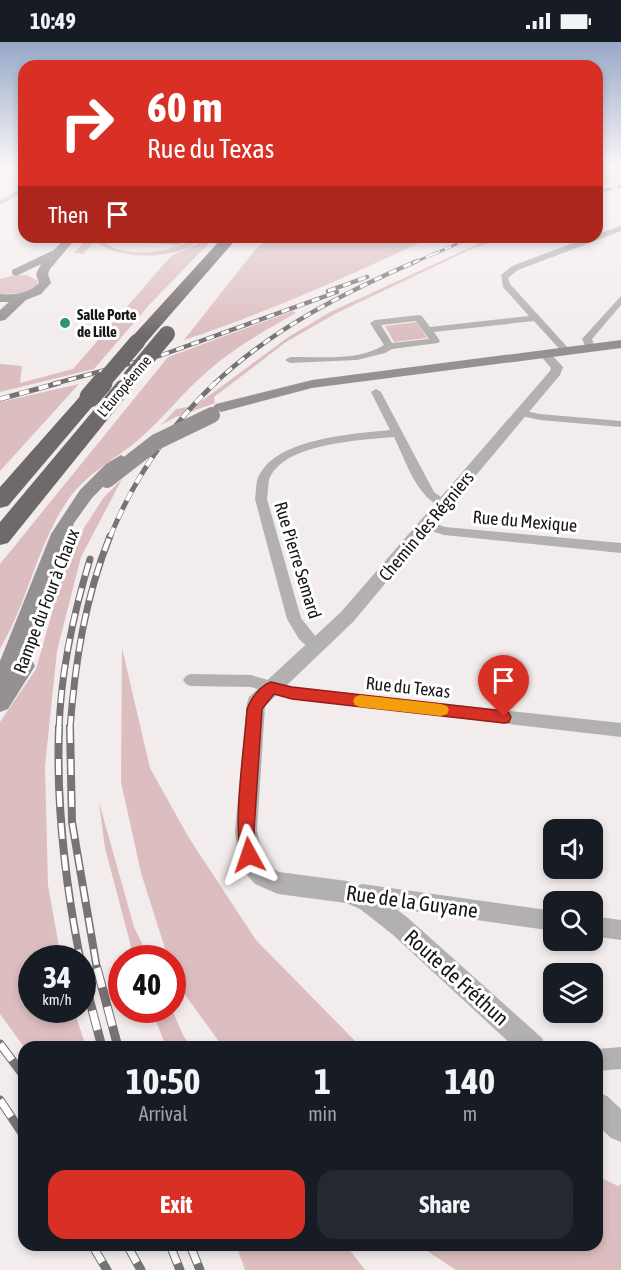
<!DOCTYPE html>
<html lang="en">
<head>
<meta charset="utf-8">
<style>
  :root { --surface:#171b24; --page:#242831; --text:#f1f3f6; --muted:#9ea1a6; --accent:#d93025 }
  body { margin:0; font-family:"Asap Condensed",sans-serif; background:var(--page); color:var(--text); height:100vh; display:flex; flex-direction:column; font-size:22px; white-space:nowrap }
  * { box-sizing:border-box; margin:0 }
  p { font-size:20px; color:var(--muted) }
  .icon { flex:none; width:33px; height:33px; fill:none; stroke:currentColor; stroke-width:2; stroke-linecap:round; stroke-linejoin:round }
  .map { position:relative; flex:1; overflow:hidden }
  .sheet { position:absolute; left:18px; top:999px; width:585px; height:210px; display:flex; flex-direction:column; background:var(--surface); border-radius:18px; box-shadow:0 3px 9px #0003 }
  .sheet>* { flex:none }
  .guide { position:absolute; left:18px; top:18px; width:585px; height:183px; border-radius:18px; box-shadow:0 3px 9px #0003; background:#d93025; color:#fff; overflow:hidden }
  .controls { position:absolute; left:543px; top:777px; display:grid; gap:12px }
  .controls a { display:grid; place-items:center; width:60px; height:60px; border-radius:12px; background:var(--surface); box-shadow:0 3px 9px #0003; font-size:30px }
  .speed { position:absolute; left:18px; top:903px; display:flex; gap:12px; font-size:30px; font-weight:700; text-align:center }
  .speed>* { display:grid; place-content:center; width:78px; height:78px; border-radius:50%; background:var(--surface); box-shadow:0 3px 9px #0003; line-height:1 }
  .speed small { font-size:15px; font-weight:400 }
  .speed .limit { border:9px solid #d22; background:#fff; color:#111 }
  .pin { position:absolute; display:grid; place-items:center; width:51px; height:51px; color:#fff; margin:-62px -26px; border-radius:50% 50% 50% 0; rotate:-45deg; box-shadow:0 0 6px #0007 }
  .pin .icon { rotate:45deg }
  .me { position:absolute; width:66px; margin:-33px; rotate:355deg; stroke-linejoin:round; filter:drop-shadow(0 0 4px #0008) }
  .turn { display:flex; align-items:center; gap:21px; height:126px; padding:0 30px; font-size:27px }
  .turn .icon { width:78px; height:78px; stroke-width:2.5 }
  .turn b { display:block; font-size:42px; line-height:51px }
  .then { display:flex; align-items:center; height:57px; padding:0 30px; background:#0003; gap:12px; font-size:22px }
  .eta { display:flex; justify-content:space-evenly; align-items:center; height:102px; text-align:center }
  .eta b { font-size:36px; font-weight:700; line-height:42px }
  .action { display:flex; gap:12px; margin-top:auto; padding:12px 30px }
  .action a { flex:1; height:69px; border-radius:18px; background:var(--accent); color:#fff; font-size:24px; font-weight:700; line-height:69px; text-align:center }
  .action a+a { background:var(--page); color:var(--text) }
  .status { display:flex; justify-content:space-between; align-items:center; height:42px; padding:0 30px; background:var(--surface); direction:ltr }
  .status svg { height:16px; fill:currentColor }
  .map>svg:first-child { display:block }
  .green { fill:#ddbec0 }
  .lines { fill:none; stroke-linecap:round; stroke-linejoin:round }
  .minor { fill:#b3b0b0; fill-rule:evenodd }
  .tertiary { fill:#b3b0b0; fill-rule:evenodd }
  .secondary { fill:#959192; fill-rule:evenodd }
  .motorway { fill:#6f6969; fill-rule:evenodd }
  .rail-far5-casing { stroke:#777273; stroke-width:3 }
  .rail-far4-casing { stroke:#777273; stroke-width:4.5 }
  .rail-far3-casing { stroke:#777273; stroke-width:5 }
  .rail-far2-casing { stroke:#777273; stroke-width:7 }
  .rail-far1-casing { stroke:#777273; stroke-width:8 }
  .rail-casing { stroke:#777273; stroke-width:9 }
  .rail-far5 { stroke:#fff; stroke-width:2; stroke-dasharray:7; stroke-linecap:butt }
  .rail-far4 { stroke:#fff; stroke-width:3; stroke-dasharray:8; stroke-linecap:butt }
  .rail-far3 { stroke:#fff; stroke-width:4; stroke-dasharray:10; stroke-linecap:butt }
  .rail-far2 { stroke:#fff; stroke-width:4.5; stroke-dasharray:13; stroke-linecap:butt }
  .rail-far1 { stroke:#fff; stroke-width:5; stroke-dasharray:16; stroke-linecap:butt }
  .rail { stroke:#fff; stroke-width:7; stroke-dasharray:20; stroke-linecap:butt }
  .secondary-bridge { stroke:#959192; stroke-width:16 }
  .motorway-bridge-far1 { stroke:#6f6969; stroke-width:16 }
  .motorway-bridge { stroke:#6f6969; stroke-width:21 }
  .route { fill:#d93025; stroke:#8d1f18; stroke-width:1.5 }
  .slow { fill:#f59e0b }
  .poi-dot { fill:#30946f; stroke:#fff; stroke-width:2 }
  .labels { text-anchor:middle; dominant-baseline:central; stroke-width:6; stroke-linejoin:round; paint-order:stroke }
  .far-poi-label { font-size:15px; font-weight:bold; fill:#181616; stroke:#fff; text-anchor:start }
  .far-street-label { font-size:15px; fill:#181616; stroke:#fff }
  .street-label { font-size:18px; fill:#181616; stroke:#fff }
  .near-street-label { font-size:21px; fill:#181616; stroke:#fff }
</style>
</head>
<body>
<div class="status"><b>10:49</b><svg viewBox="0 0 49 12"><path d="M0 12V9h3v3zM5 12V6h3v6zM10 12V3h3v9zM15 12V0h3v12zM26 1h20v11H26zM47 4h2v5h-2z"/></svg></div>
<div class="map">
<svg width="621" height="1228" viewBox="0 0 621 1228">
  <rect width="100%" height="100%" fill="#f3eced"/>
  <g class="green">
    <polygon points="602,125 621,125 621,140 597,145 597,129"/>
    <path d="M88 195H102C113 220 178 211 195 195H201C182 220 117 218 95 199L83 212 74 211Z"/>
    <polygon points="106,195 185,195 179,203 103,198"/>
    <polygon points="205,195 215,195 150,262 94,327 0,350 0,322 22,324 20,341 73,327 171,214 197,202"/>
    <path d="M269 195H432C351 233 268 270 184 298L255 208Z"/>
    <polygon points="506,195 469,208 335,272 286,300 214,355 215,361 176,375 161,383 176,367 195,364 287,296 330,270 491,196"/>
    <polygon points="14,233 27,233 38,239 37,243 26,251 0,252 0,237"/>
    <path d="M293 269 296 271C266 288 235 305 209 328 183 350 163 377 137 399 114 418 85 433 68 458 37 503 28 560 0 607V522L168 315Z"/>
    <polygon points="417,280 427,296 394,300 385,284"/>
    <polygon points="79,342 0,429 0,360"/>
    <polygon points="122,437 81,515 57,609 45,724 48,843 61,916 32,916 32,968 74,968 86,1005 24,1005 0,972 0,680 36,627 61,539 84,486 104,455"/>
    <polygon points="122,606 150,726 189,796 256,898 361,1005 223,1005 175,939 172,916 168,916 141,831 121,740"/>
    <polygon points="99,760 134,885 149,916 134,916 105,806"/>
    <polygon points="152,968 172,968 184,995 192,1005 166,1005"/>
    <polygon points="597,1134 618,1144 621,1142 621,1228 456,1228 418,1203 597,1203"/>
    <polygon points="236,1203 346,1203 365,1228 245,1228"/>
  </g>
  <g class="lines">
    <g class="minor">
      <rect x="597" y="123" width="24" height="2"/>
      <polygon points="24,145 24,150 0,163 0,158"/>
      <path d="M621 184V189L518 228 508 236 510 242 570 308V312H564L534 279 434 290 440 299 438 301 392 307 385 311 357 318 290 321 285 318 290 315C319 314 358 320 384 303L370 281 375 278 419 273 422 274 430 285 529 274 503 245 501 233 512 224 589 195H597V192ZM416 279 429 297 392 301 381 283Z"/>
      <polygon points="621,254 621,263 592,297 595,306 587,308 582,297"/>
      <path d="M376 347 381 350 434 450 451 462 445 466C417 458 406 419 394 395 362 398 282 401 269 438 268 444 268 451 267 457L301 576 324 605 322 609H312L299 597 287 577 255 457C256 451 256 444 257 439 270 396 354 392 390 388L371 350Z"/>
      <polygon points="521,368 540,372 621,379 621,385 540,378 517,373 517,369"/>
      <polygon points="427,479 445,485 621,501 621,511 444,493 422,486 421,483 422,480"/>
      <polygon points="191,632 251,633 292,645 621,681 621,695 292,657 251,645 191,644 186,642 183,638 186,634"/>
      <polygon points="362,842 554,869 554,889 362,862 355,859 352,852 355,845"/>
      <polygon points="592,874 621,878 621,898 592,894"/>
      <polygon points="621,1005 621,1027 597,1029 597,1007"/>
    </g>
    <g class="tertiary">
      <polygon points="545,308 549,310 563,325 560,333 353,580 265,664 257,789 263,817 271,826 279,830 347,839 376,851 408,876 542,996 546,1005 514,1005 392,892 360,867 346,861 278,852 255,842 247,833 238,813 235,789 247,661 249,655 341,570 550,329 551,326 539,312"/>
      <polygon points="597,1050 607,1054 621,1067 621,1100 611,1096 597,1083"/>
    </g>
    <g class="secondary">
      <path d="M66 195H77L50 227 48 232 51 241 41 252 26 258 5 278 0 279V268L9 260H0V252C15 253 28 252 39 241L36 232 41 222 16 234 12 232V228L54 208Z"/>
      <polygon points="621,298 621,306 312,346 221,370 213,365 216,362 312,338"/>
      <polygon points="121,413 129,418 92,456 74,481 22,616 32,618 35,624 8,667 0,670 0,619 51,492 80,448 106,422"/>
    </g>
    <g class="motorway">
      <polygon points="223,195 238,195 143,304 131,304 128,300 131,296"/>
      <polygon points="125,337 132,339 134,343 132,347 8,501 0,503 0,480 118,339"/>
      <polygon points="90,349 97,351 99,355 97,359 8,464 0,466 0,445 83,351"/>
    </g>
    <defs>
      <g id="rail-far5">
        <polyline points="597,150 621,144"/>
        <polyline points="432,213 472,195"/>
        <polyline points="413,221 440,209"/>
      </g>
      <g id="rail-far4">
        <polyline points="328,249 367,235"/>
        <polyline points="53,342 162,313 337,250"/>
        <path d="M214 342C272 287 343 251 417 219"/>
      </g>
      <g id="rail-far3">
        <polyline points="0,357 59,341"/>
        <path d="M110 495C134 436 169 385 215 341"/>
      </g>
      <g id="rail-far2">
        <path d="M59 687C61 628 73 573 90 517"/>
        <path d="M70 687C75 620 85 556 110 494"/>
      </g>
      <g id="rail-far1">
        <path d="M59 685C56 764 65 839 80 916"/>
        <polyline points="70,685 72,780 97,927"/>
      </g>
      <g id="rail">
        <polyline points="97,926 118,1005"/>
        <polyline points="82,930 102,1005"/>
        <polyline points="0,1002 24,1034"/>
        <polyline points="0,1058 24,1094"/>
        <polyline points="92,1203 107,1228"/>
        <polyline points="127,1203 141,1228"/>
        <polyline points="170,1203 180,1228"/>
        <polyline points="190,1203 200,1228"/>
      </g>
    </defs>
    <use href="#rail-far5" class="rail-far5-casing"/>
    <use href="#rail-far4" class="rail-far4-casing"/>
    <use href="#rail-far3" class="rail-far3-casing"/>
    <use href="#rail-far2" class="rail-far2-casing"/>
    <use href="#rail-far1" class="rail-far1-casing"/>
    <use href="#rail" class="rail-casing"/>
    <use href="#rail-far5" class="rail-far5"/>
    <use href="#rail-far4" class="rail-far4"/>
    <use href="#rail-far3" class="rail-far3"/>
    <use href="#rail-far2" class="rail-far2"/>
    <use href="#rail-far1" class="rail-far1"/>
    <use href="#rail" class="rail"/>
    <polyline class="secondary-bridge" points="107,438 156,400 212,373"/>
    <g class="motorway-bridge-far1">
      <polyline points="131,335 167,292"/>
      <polyline points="101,342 137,300"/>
    </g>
    <polyline class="motorway-bridge" points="90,355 102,341"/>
  </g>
  <linearGradient id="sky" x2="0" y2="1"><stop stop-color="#97a8c8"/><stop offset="0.42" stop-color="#faf6f7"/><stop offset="1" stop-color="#faf6f7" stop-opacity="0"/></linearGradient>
  <rect width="621" height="295" fill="url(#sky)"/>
  <path class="route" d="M271 640 292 645 504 669 509 671 511 675 509 680 504 681 292 657 274 652 262 667 254 789 257 813 254 819 249 821 243 819C231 791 245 701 247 667 251 656 260 644 271 640Z"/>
  <polygon class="slow" points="360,653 441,662 447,664 449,668 447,672 441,674 360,665 355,663 353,659 355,655"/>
  <circle class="poi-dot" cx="65" cy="281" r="6"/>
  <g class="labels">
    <g class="far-poi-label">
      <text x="77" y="272">Salle Porte<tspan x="77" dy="17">de Lille</tspan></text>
    </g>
    <g class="far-street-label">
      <text transform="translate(124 344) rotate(-50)">L'Européenne</text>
    </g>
    <g class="street-label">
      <text transform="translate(525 479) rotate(5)">Rue du Mexique</text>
      <text transform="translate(426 484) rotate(-50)">Chemin des Régniers</text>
      <text transform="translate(298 518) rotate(73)">Rue Pierre Semard</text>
      <text transform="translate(46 559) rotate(-69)">Rampe du Four à Chaux</text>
      <text transform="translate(408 645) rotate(6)">Rue du Texas</text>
    </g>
    <g class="near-street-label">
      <text transform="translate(412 859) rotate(8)">Rue de la Guyane</text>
      <text transform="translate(457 935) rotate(42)">Route de Fréthun</text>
    </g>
  </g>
</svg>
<div class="controls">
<a><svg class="icon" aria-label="sound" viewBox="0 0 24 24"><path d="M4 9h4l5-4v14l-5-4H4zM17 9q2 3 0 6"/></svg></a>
<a><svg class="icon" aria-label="search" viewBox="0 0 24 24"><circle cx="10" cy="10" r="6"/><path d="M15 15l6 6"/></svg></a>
<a><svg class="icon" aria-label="layers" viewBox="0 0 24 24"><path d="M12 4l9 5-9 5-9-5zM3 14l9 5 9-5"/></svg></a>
</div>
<div class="speed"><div>34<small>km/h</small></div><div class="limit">40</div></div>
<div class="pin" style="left:504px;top:675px;background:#d93025"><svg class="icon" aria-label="arrive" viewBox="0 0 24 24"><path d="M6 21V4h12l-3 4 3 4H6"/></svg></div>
<svg class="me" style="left:249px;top:813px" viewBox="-20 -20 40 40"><path d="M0-17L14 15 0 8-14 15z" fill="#d93025" stroke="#fff" stroke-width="4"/></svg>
<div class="guide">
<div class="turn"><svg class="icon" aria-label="right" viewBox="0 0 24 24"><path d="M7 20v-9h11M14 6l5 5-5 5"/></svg><div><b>60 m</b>Rue du Texas</div></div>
<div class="then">Then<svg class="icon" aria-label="arrive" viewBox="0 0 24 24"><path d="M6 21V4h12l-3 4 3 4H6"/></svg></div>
</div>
<section class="sheet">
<div class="eta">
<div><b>10:50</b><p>Arrival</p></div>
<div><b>1</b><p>min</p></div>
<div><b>140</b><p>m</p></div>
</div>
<div class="action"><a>Exit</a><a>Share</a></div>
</section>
</div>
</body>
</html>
